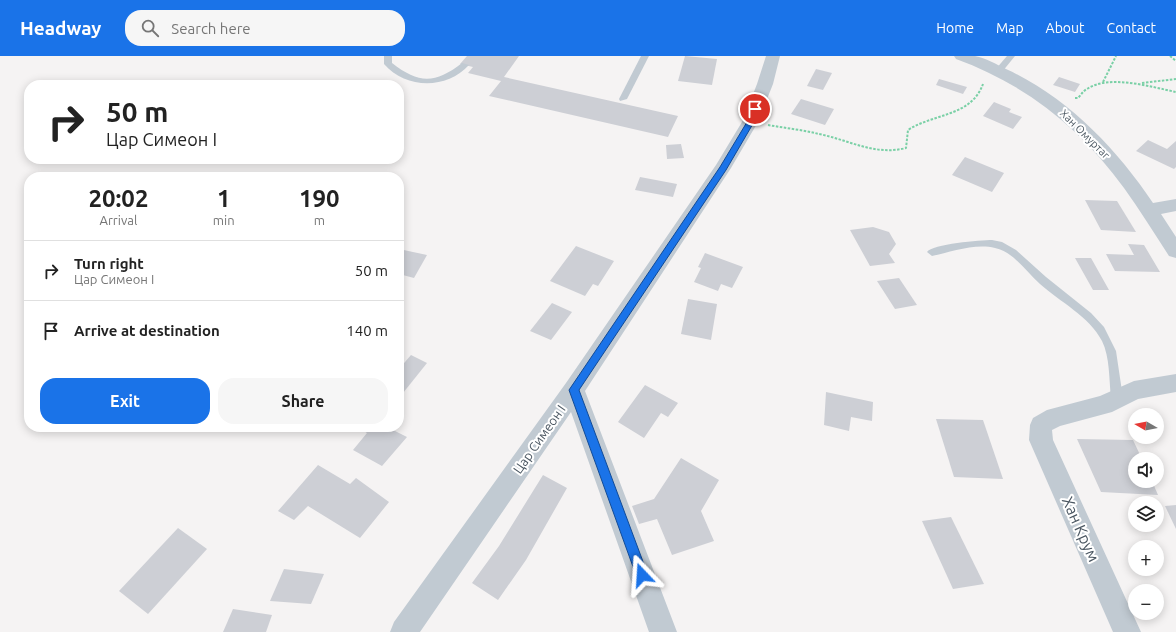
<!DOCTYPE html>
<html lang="en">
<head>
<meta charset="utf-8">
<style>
  :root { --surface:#fff; --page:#f6f6f6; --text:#222; --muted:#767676; --line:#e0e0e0; --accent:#1a73e8 }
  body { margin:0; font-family:Ubuntu,sans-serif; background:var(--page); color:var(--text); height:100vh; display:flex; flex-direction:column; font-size:15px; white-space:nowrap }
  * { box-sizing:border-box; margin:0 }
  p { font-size:13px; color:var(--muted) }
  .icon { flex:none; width:22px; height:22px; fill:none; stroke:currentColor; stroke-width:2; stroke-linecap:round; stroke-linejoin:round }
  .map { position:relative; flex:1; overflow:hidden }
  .panel { position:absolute; left:24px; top:116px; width:380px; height:260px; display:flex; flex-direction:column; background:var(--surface); border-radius:16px; box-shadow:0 2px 10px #0003 }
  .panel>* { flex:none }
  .guide { position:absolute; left:24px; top:24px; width:380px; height:84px; border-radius:16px; box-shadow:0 2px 10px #0003; background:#fff; color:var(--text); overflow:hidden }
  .needle { width:26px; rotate:279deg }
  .tools { position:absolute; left:1128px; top:352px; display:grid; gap:8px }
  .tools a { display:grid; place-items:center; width:36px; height:36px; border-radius:50%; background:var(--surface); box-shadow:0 2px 10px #0003; font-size:20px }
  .pin { position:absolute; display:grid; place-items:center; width:34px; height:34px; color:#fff; margin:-17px; border:2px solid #fff; border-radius:50%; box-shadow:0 1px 4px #0007 }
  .me { position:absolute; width:44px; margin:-22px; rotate:340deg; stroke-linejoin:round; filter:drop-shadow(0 0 3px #0008) }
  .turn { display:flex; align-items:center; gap:14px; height:84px; padding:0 16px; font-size:18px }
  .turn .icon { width:52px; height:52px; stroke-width:2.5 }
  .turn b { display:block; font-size:28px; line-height:34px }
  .eta { display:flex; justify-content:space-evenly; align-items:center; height:68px; text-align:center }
  .eta b { font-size:24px; font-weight:700; line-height:28px }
  .button { display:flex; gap:8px; margin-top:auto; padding:8px 16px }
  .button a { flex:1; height:46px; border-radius:16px; background:var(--accent); color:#fff; font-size:16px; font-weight:700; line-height:46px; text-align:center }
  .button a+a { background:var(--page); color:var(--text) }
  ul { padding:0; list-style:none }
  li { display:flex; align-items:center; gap:12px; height:60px; padding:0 16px; border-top:1px solid var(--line) }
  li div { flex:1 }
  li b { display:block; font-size:15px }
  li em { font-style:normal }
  header { display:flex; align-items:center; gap:24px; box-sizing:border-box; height:56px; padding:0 20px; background:var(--accent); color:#fff }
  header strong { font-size:19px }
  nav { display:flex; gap:22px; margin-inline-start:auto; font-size:14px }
  .search { width:280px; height:36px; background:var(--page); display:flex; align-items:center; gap:10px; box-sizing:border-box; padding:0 14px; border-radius:16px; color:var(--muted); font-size:15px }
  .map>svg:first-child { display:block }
  .building { fill:#cdcfd5 }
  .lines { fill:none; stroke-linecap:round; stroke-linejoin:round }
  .path { stroke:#7ad0a6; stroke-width:2; stroke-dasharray:2.5 1.5; stroke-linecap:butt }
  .service { fill:#c1cad2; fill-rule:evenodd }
  .minor { fill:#c1cad2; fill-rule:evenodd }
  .route { fill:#1a73e8; stroke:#114b97 }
  .labels { text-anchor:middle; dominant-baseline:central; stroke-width:4; stroke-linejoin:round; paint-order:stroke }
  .far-street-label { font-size:11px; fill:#4a5661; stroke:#fff }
  .street-label { font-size:13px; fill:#4a5661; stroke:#fff }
  .near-street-label { font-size:16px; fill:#4a5661; stroke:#fff }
</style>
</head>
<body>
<header>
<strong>Headway</strong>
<div class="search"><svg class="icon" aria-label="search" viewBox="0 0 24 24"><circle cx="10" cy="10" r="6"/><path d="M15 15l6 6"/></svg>Search here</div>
<nav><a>Home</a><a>Map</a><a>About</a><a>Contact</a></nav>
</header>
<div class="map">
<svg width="1176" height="576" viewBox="0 0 1176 576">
  <rect width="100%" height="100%" fill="#f5f3f3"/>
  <g class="building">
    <polygon points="467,0 519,0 504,21 678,60 668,81 489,40 501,25 468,17 473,11 460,8"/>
    <polygon points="685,0 717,3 712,29 678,25"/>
    <polygon points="816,13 832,17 823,34 807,30"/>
    <polygon points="1059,21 1080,28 1075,36 1053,29"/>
    <polygon points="939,23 967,31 963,38 936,29"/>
    <polygon points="801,43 834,53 825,69 791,58"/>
    <polygon points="994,46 1011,53 1009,56 1022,61 1013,73 983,60"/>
    <polygon points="1148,84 1167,93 1176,85 1176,111 1174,113 1136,95"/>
    <polygon points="681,88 684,102 667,103 666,89"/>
    <polygon points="965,101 1004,117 992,136 952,119"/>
    <polygon points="640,121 677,128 673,141 635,134"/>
    <polygon points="1085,144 1117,145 1136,176 1101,174"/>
    <polygon points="873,171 889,176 896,188 889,198 895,207 870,210 850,174"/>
    <polygon points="1128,188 1144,189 1160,216 1115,215 1106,198 1134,199"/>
    <polygon points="576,190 614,205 598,230 593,228 585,240 550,225"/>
    <polygon points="399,193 427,199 414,222 399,218"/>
    <polygon points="705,197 743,211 732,232 721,228 718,235 694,226 701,212 698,211"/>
    <polygon points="1075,202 1091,202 1109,234 1093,234"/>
    <polygon points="899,222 917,249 895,253 877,225"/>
    <polygon points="688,243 717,248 711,284 681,278"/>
    <polygon points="552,247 572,256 551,284 530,275"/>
    <polygon points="411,299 427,307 399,342 399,313"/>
    <polygon points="645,329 678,347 668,361 661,357 644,382 618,366"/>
    <polygon points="826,336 873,346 872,365 851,361 849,375 824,369"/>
    <polygon points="936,363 983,364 1003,423 954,421"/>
    <polygon points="358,371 387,371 407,381 382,410 353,394 367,377"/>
    <polygon points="1077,383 1133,384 1142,403 1135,403 1135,425 1152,425 1158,439 1101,436"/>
    <polygon points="681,402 719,424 701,455 714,485 672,499 657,463 639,468 632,450 654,443"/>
    <polygon points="318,409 350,428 356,422 389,446 360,482 308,450 294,464 278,455"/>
    <polygon points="543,419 567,432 526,504 498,544 472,527 499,490"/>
    <polygon points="1176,449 1176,473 1165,450"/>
    <polygon points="951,461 984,528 953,533 922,465"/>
    <polygon points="178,472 207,493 148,558 119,535"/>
    <polygon points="284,513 324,518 311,548 270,545"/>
    <polygon points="233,553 272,559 266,576 223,576"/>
  </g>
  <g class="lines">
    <g class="path">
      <polyline points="1170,0 1176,5"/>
      <polyline points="1103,26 1116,0"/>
      <polyline points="1142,27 1176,23"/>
      <path d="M1075 42H1078C1081 39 1083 35 1087 33 1109 18 1151 31 1176 36"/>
      <path d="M768 69C785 72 803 74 819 78 849 84 875 100 906 92L908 74C934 57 971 61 983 28"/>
    </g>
    <g class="service">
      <path d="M384 0H392V7C419 28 435 28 462 7L469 9C446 34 406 33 384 8Z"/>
      <polygon points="641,0 649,0 627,43 620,45 619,43"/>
      <polygon points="1007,0 1015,0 1002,16 996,16 995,14"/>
      <path d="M992 184 1002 186 1016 194 1046 221 1091 257 1104 271 1116 295 1123 342 1121 346 1117 347 1113 346 1111 342C1109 324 1110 301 1102 285 1089 260 1060 246 1040 228 1026 216 1014 196 995 192 975 187 951 196 932 200L927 196C932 188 981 184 992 184Z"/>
    </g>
    <g class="minor">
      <polygon points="766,0 780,0 773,28 758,66 731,112 585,335 677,576 649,576 571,356 420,576 390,576 394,566 566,327 716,109 742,66 757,28"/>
      <path d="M954 0C961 0 969 0 975 0 986 2 996 8 1006 13 1067 41 1116 92 1153 147L1176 143V155L1161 158 1176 181V202L1169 200C1154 177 1140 154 1124 132 1081 72 1025 28 956 3Z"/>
      <polygon points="1176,318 1176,336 1138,343 1112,356 1060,370 1052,374 1053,384 1141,576 1113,576 1029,384 1030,369 1033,362 1047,354 1100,340 1134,325"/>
    </g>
  </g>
  <polygon class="route" points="755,51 758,53 754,66 726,114 579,334 648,519 646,523 642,525 638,523 636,519 569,334 720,111 747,66 752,53"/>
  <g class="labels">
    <g class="far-street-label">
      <text transform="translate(1085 78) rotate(45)">Хан Омуртаг</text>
    </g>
    <g class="street-label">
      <text transform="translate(539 383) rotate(-55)">Цар Симеон I</text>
    </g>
    <g class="near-street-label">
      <text transform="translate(1081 473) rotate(66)">Хан Крум</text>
    </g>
  </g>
</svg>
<div class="tools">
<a><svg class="needle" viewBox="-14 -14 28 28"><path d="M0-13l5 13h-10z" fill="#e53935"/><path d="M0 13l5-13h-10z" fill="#767676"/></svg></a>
<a><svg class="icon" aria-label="sound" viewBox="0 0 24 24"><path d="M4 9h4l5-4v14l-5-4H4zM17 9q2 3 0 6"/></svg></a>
<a><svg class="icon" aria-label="layers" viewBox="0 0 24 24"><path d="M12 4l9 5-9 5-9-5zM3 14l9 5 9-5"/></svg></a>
<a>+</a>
<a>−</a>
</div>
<div class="pin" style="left:755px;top:53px;background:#d93025"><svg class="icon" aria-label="arrive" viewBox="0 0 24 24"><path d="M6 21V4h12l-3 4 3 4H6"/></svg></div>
<svg class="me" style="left:642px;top:519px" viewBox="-20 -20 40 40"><path d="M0-17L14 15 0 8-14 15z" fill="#1a73e8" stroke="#fff" stroke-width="4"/></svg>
<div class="guide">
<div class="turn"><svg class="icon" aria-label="right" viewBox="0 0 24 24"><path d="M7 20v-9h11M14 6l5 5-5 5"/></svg><div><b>50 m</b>Цар Симеон I</div></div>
</div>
<section class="panel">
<div class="eta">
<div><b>20:02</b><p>Arrival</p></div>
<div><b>1</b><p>min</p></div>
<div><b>190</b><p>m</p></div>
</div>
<ul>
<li><svg class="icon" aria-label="right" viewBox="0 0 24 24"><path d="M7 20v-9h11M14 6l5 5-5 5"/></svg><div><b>Turn right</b><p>Цар Симеон I</p></div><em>50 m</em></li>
<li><svg class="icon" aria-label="arrive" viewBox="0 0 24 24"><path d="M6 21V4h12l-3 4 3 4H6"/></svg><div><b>Arrive at destination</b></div><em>140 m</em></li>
</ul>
<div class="button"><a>Exit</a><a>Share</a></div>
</section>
</div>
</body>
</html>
